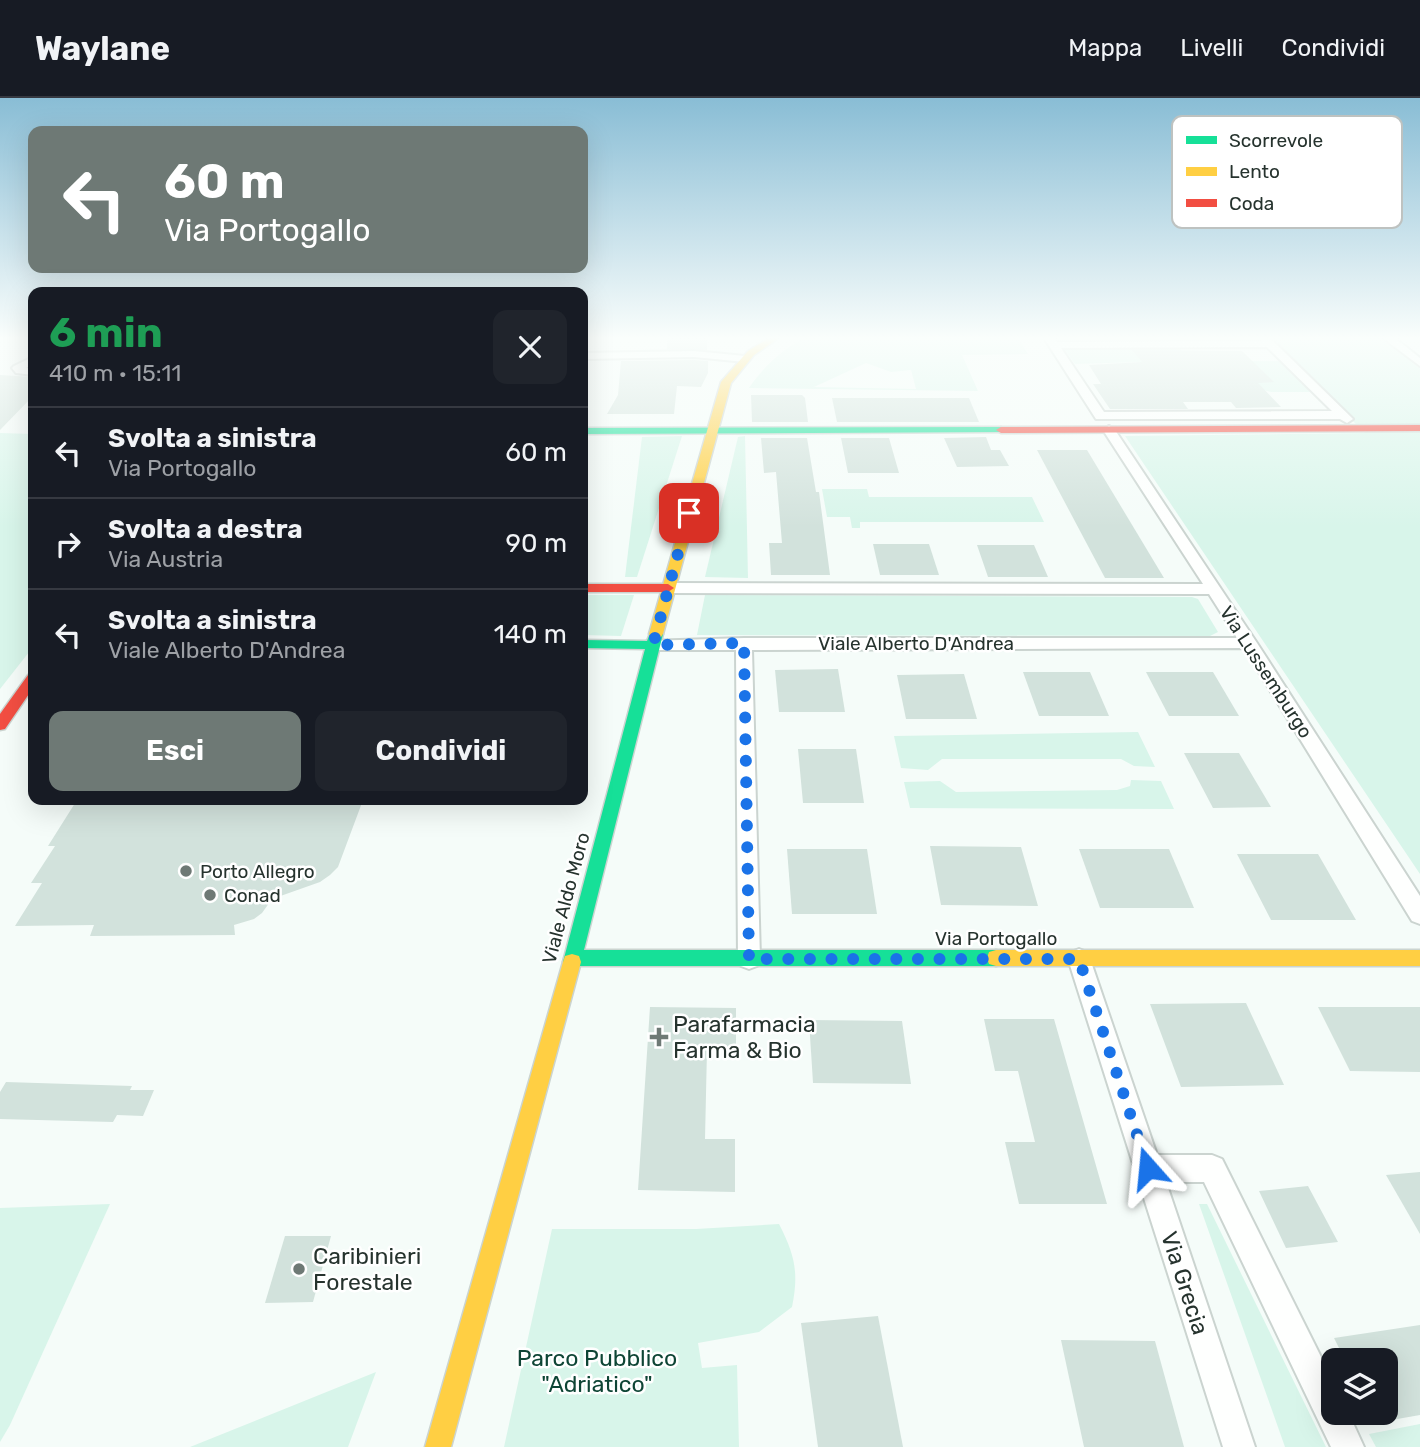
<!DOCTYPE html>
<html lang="it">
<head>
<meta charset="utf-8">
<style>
  :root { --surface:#171b24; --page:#20242c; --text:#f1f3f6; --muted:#9ea1a6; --line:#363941; --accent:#6e7975 }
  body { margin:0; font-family:Rubik,sans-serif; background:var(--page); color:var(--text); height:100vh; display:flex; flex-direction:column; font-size:26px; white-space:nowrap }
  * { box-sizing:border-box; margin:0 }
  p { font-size:23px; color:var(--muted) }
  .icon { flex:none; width:38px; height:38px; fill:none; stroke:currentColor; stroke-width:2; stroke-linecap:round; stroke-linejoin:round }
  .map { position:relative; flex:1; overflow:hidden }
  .panel { position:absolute; left:28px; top:189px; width:560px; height:518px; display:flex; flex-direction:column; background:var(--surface); border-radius:14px; box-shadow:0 7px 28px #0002 }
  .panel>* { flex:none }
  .banner { position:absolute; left:28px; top:28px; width:560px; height:147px; border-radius:14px; box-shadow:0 7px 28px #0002; background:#6e7975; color:#fff; overflow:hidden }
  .controls { position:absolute; left:1321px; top:1250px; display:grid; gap:14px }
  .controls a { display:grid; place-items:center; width:77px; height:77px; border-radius:14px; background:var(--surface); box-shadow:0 7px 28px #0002; font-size:35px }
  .pin { position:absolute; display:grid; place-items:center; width:60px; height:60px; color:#fff; margin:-30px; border-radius:14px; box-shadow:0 4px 10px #0006 }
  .me { position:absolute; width:77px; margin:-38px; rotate:342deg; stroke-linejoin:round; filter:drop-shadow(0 0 5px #0008) }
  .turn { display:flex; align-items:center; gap:24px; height:147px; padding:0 21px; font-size:32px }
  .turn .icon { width:91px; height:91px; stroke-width:2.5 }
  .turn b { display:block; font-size:49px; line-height:60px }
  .round { display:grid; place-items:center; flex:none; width:74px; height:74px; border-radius:14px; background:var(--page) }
  .headline { display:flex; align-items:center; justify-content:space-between; height:119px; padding:0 21px }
  h1 { font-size:42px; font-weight:700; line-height:52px; color:#1e9e55 }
  .button { display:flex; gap:14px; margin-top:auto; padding:14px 21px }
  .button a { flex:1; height:80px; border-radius:14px; background:var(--accent); color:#fff; font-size:28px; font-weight:700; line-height:80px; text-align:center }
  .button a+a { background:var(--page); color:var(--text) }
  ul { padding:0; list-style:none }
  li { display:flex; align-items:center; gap:21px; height:91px; padding:0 21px; border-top:2px solid var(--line) }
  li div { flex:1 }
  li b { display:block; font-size:26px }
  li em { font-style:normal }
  header { display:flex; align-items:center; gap:42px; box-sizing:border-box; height:98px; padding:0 35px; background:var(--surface); border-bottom:2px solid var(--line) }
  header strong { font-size:33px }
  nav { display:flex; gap:38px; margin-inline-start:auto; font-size:24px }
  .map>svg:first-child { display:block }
  .green { fill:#d8f5ea; fill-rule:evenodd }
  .building { fill:#d2e2dc }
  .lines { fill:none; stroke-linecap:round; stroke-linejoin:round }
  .street-casing { stroke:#cbd4d0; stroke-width:4 }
  .fast-casing { stroke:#cbd4d0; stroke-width:3 }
  .slow-casing { stroke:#cbd4d0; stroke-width:3 }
  .jam-casing { stroke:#cbd4d0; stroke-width:3 }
  .street { fill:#fefffe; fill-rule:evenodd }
  .fast { fill:#16e098; fill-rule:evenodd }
  .slow { fill:#ffcf43; fill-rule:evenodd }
  .jam { fill:#f24e42; fill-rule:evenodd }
  .route { stroke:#1a73e8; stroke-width:12; stroke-dasharray:0 21.6 }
  .poi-dot { fill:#6e7975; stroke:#fff; stroke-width:2.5 }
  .labels { text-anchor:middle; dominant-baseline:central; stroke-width:5; stroke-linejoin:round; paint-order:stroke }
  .street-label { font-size:19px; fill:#26332e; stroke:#fff }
  .poi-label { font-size:19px; fill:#26332e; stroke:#fff; text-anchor:start }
  .near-poi-label { font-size:23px; fill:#26332e; stroke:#fff; text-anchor:start }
  .near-street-label { font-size:23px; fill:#26332e; stroke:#fff }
  .near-park-label { font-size:23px; fill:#0e4535; stroke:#fff }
  .key { fill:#fff; stroke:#bec2c0; stroke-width:2 }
  .key-label { font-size:19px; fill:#26332e }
</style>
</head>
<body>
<header>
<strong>Waylane</strong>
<nav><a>Mappa</a><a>Livelli</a><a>Condividi</a></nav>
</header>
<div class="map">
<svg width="1420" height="1349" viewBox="0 0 1420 1349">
  <rect width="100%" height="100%" fill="#f5fcf9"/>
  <g class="green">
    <path d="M804 240H1018L1028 256 962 257 978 293 749 290C764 268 781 253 804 240ZM866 265 891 274 911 272 916 291 814 289Z"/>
    <polygon points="1269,240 1382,240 1420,270 1420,776 1125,338 1365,335"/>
    <polygon points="1064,251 1180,251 1190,263 1150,280 1139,264 1075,266"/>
    <polygon points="1192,263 1279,263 1311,294 1271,294 1244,287"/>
    <polygon points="0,335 33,336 33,549 0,591"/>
    <polygon points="682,338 637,479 625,479 642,339"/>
    <polygon points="745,338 748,480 705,479 738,339"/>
    <polygon points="822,391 867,391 869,399 1032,399 1044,424 860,424 860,430 852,430 850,419 827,419"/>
    <polygon points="583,497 634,497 621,538 583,537"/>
    <polygon points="705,497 1192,499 1198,501 1218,534 1210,538 697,537"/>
    <polygon points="1138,634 1155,669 1134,668 1121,661 942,661 928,672 901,670 894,638"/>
    <polygon points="1131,682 1161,683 1174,711 910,710 904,684 940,683 956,694 1117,692 1130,688"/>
    <polygon points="110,1106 10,1327 0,1344 0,1110"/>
    <polygon points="1199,1106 1207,1106 1326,1349 1285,1349"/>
    <path d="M779 1126C795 1157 799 1175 792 1209L759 1234 698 1245 702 1270 737 1267 739 1349H504L552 1131H696Z"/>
    <polygon points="376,1274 348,1349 190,1349"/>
    <polygon points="1420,1326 1420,1349 1376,1349 1369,1336"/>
  </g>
  <g class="building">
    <polygon points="667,240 707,240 707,252 667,251"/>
    <polygon points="1132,252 1242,253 1274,284 1258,285 1281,309 1236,310 1231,304 1183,304 1188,311 1110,311 1093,286 1101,286 1089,267 1142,264"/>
    <polygon points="694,262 708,263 708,275 701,289 677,288 674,316 607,316 618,297 621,263"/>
    <polygon points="0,277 33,279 33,298 0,332"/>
    <polygon points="751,297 802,297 805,300 808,324 752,324"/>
    <polygon points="832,300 969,300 979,324 837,324"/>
    <polygon points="986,339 991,352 1000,352 1009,368 957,369 944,340"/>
    <polygon points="761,340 807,340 816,394 819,394 830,477 771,477 769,445 782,445 776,374 764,375"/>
    <polygon points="841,340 889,340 899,375 848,375"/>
    <polygon points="1037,352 1087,352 1164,480 1105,480"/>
    <polygon points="873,446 929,446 939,477 880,477"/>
    <polygon points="977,447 1034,447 1048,479 988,479"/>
    <polygon points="838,571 845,614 779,614 775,572"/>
    <polygon points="1023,574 1090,574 1109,618 1039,618"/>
    <polygon points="1146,574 1213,574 1239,618 1169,618"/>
    <polygon points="964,576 977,621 906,621 897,577"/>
    <polygon points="798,651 856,651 864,705 803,705"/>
    <polygon points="1184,655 1239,655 1271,709 1213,710"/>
    <polygon points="77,702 363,702 338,769 330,777 320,784 272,801 262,815 254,821 234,827 235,837 90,838 94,827 15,828 42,785 31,785 55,748 48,748"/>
    <polygon points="930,748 1021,749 1038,808 941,807"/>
    <polygon points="787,751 867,751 877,816 792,816"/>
    <polygon points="1079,751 1169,751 1194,810 1100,810"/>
    <polygon points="1237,756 1318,756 1356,822 1271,822"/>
    <polygon points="1246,905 1284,987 1181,989 1150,906"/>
    <polygon points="650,909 736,910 736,952 707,951 705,1041 735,1041 735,1094 638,1092"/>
    <polygon points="1318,909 1420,909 1420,974 1350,973"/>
    <polygon points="984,921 1054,921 1107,1106 1019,1106 1005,1044 1035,1044 1018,973 995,973"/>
    <polygon points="809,922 902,923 911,986 813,985"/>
    <polygon points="6,984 132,988 130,992 154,992 143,1018 117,1017 113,1024 0,1021 0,994"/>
    <polygon points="1420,1074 1420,1136 1386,1077"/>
    <polygon points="1308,1088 1338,1144 1286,1150 1259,1093"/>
    <polygon points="285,1138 331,1138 313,1204 265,1205"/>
    <polygon points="878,1218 903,1349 818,1349 801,1225"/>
    <polygon points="1420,1227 1420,1317 1386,1323 1386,1262 1345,1262 1334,1240"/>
    <polygon points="1061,1242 1155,1243 1184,1349 1084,1349"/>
  </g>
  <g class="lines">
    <defs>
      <g id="street">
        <path d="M1044 240H1054L1057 244 1261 243 1259 240H1270L1353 321 1347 325 1340 321H1096ZM1267 249 1332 313 1104 314 1061 250Z"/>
        <polygon points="1383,240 1395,240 1420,260 1420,268"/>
        <polygon points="694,253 745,258 750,261 745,264 694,259 583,261 583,255"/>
        <polygon points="33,259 33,266 26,270 33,271 33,277 16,275 12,270 14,268"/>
        <polygon points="1109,328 1115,332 1257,545 1420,798 1420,826 1412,823 1244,550 752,552 760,861 757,868 749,871 741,868 738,861 736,552 653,552 645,547 647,543 744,540 1237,540 1209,496 668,495 660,490 668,485 1203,486 1103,332"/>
        <polygon points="1079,851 1087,854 1090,861 1157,1057 1212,1057 1222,1061 1334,1285 1334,1314 1348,1314 1364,1349 1331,1349 1204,1084 1166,1084 1255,1349 1223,1349 1068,861 1071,854"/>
      </g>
      <g id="fast">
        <polygon points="1001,329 1006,332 1005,334 583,336 583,330"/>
        <polygon points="656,532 663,536 584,852 996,852 1003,854 1005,860 1003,866 996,868 580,868 572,872 565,870 563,864 645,551 583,550 583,542 647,543 651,533"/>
      </g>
      <g id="slow">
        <polygon points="769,240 779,240 754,257 731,285 663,536 661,539 651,539 649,536 721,284 748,253"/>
        <polygon points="996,852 1420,852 1420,868 996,868 989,866 987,860 989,854"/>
        <polygon points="572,856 579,858 581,864 451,1349 425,1349 563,864 565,858"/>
      </g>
      <g id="jam">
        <polygon points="1420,327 1420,333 1001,335 996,332 1001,329"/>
        <polygon points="583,486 668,486 674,490 668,494 583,494"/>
        <polygon points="33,576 33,590 5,631 0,632 0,616 28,577"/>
      </g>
    </defs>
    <use href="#street" class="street-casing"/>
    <use href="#fast" class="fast-casing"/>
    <use href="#slow" class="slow-casing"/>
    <use href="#jam" class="jam-casing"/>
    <use href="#street" class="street"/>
    <use href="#fast" class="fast"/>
    <use href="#slow" class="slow"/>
    <use href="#jam" class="jam"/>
  </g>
  <linearGradient id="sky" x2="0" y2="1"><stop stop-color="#89bdd5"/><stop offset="0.56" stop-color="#fafefc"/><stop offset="1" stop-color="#fafefc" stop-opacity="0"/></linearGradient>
  <rect width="1420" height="429" fill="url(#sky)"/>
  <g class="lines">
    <polyline class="route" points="689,415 653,547 744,545 749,861 1079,861 1148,1070"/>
  </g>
  <g class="poi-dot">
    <circle cx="186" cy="773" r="7"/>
    <circle cx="210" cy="797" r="7"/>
    <path d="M655.5 928.5h7v7h7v7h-7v7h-7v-7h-7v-7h7z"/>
    <circle cx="299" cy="1171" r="7"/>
  </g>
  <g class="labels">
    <g class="street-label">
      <text x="916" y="545">Viale Alberto D'Andrea</text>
      <text transform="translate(1266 574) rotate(57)">Via Lussemburgo</text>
      <text transform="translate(566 800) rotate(-75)">Viale Aldo Moro</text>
      <text x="996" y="840">Via Portogallo</text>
    </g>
    <g class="poi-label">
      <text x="200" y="773">Porto Allegro</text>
      <text x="224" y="797">Conad</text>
    </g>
    <g class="near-poi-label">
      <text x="673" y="926">Parafarmacia<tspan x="673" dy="26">Farma &amp; Bio</tspan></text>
      <text x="313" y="1158">Caribinieri<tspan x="313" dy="26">Forestale</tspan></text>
    </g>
    <g class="near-street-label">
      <text transform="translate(1185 1185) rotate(72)">Via Grecia</text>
    </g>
    <g class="near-park-label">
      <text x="597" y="1260">Parco Pubblico<tspan x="597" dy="26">"Adriatico"</tspan></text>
    </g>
  </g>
  <rect x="1172" y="18" width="230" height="112" rx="10" class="key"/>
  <rect x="1186" y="38" width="31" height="8" fill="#16e098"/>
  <rect x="1186" y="69" width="31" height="9" fill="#ffcf43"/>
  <rect x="1186" y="101" width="31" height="8" fill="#f24e42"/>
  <g class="key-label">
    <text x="1229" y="49">Scorrevole</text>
    <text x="1229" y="80">Lento</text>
    <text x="1229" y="112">Coda</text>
  </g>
</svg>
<div class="controls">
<a><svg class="icon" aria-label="layers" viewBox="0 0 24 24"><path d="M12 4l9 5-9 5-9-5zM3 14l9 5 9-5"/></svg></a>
</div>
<div class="pin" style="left:689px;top:415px;background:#d93025"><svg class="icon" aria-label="arrive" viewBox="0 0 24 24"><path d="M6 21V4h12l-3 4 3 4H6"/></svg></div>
<svg class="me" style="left:1148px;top:1070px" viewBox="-20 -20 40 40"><path d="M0-17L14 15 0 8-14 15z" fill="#1a73e8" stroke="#fff" stroke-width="4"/></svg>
<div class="banner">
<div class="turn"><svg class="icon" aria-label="left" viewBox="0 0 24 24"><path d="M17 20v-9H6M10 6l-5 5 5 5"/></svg><div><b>60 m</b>Via Portogallo</div></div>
</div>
<section class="panel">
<div class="headline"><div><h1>6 min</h1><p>410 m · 15:11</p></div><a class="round"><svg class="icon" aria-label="close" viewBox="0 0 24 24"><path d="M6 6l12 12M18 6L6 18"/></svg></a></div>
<ul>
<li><svg class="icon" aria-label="left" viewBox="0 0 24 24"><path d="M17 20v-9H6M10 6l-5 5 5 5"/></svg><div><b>Svolta a sinistra</b><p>Via Portogallo</p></div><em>60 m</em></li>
<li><svg class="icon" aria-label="right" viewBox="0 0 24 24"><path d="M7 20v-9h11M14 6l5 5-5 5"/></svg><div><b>Svolta a destra</b><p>Via Austria</p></div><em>90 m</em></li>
<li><svg class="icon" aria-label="left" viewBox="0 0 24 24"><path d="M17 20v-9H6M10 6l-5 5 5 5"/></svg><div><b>Svolta a sinistra</b><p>Viale Alberto D'Andrea</p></div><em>140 m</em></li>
</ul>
<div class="button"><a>Esci</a><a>Condividi</a></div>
</section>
</div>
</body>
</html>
